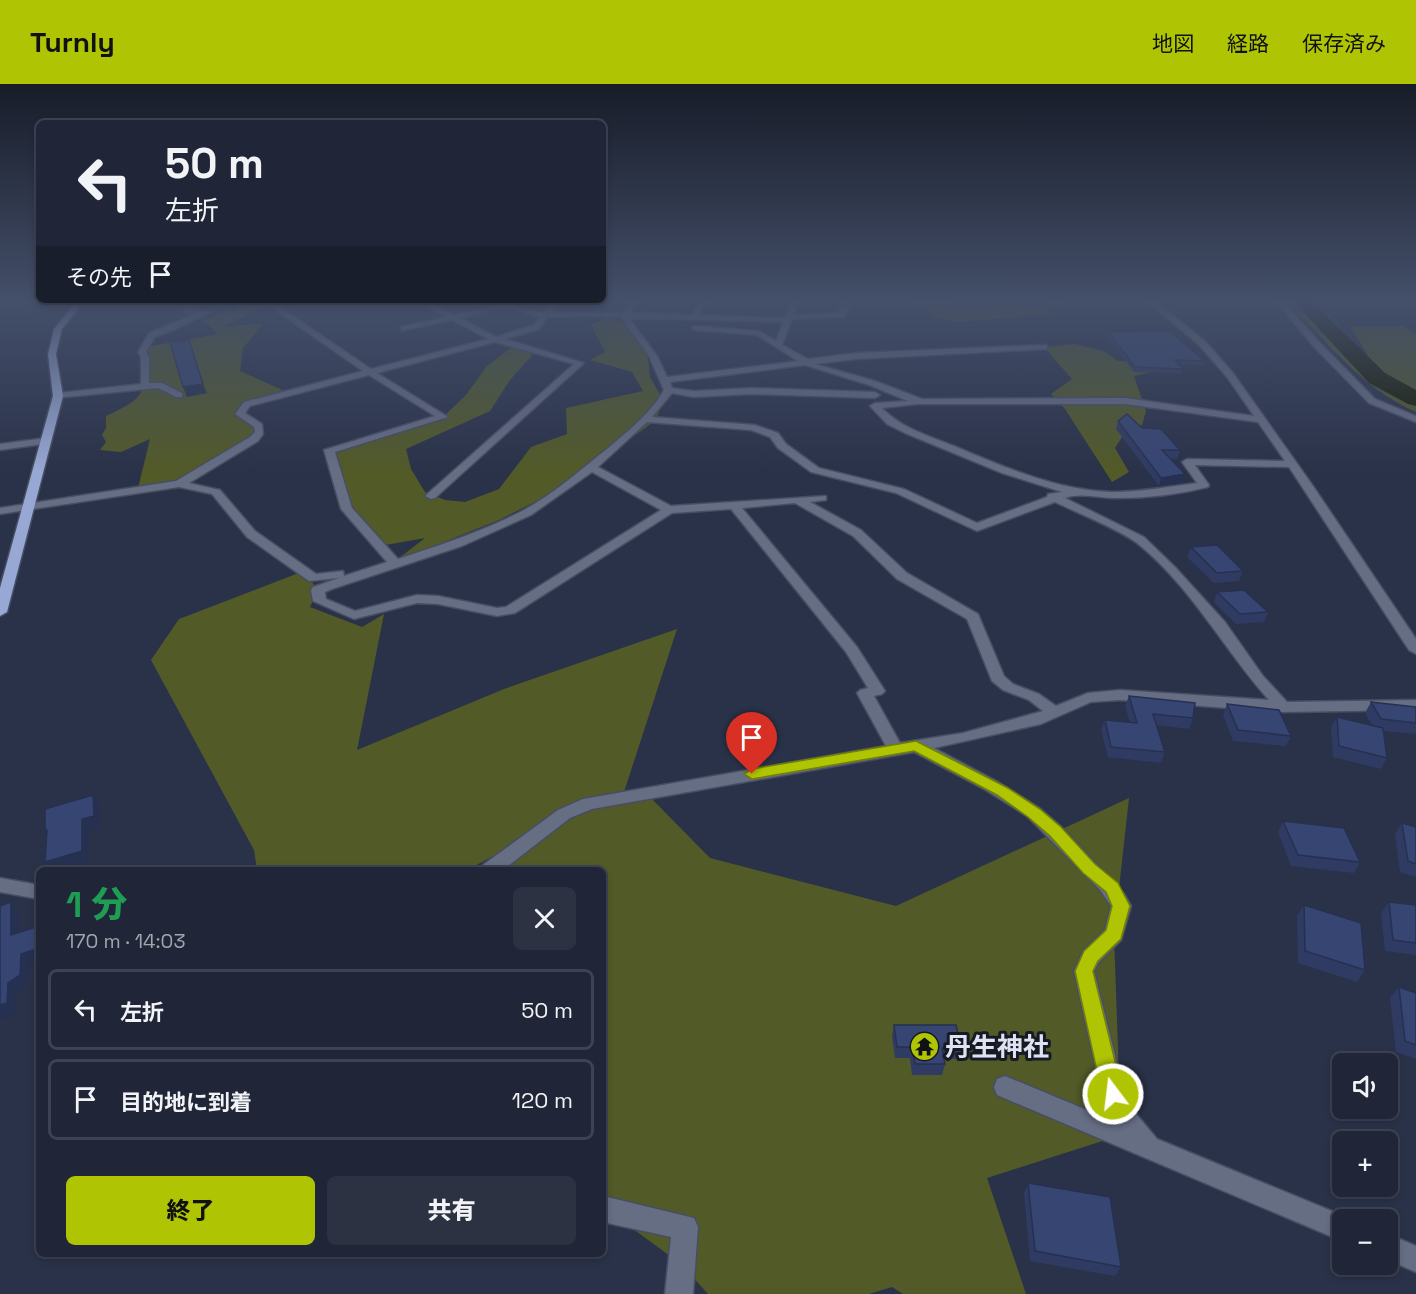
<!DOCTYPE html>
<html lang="ja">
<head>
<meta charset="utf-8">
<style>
  :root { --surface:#202637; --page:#2d3242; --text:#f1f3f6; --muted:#a2a5ad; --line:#3d4352; --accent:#afc504 }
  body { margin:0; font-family:"Space Grotesk","Noto Sans JP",sans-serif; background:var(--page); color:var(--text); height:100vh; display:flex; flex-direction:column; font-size:22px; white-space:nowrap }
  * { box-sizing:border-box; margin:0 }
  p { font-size:20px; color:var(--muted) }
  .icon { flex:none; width:33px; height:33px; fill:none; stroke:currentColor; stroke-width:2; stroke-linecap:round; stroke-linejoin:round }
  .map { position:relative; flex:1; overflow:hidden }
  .drawer { position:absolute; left:36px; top:783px; width:570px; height:390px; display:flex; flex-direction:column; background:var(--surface); border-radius:9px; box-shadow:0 3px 9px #0003,0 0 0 2px var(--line) }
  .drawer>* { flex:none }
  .banner { position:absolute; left:36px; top:36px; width:570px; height:183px; border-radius:9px; box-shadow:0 3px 9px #0003,0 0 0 2px var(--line); background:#202637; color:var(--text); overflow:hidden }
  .tools { position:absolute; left:1332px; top:969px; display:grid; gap:12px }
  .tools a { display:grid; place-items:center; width:66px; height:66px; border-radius:9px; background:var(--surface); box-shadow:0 3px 9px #0003,0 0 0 2px var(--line); font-size:30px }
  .pin { position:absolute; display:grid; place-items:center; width:51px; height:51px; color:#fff; margin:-62px -26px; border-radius:50% 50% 50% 0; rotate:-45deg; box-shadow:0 0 6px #0007 }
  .pin .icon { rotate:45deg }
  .me { position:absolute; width:66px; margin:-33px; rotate:345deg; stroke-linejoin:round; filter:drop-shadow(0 0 4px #0008) }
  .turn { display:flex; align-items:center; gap:21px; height:126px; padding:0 30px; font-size:27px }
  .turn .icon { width:78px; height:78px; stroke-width:2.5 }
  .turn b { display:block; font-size:42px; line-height:51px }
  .then { display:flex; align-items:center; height:57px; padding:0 30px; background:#0003; gap:12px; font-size:22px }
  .round { display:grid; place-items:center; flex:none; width:63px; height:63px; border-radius:9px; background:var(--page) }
  .headline { display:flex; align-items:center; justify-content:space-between; height:102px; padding:0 30px }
  h1 { font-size:36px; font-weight:800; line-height:45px; color:#1e9e55 }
  .action { display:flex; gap:12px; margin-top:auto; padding:12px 30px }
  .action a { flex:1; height:69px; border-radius:9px; background:var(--accent); color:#111; font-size:24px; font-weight:800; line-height:69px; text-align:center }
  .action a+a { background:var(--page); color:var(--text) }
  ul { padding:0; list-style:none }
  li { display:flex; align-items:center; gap:18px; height:81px; margin:0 12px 9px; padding:0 18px; border:3px solid var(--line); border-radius:9px }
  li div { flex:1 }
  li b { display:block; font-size:22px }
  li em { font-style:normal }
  header { display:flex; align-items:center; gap:36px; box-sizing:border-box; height:84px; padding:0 30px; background:var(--accent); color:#111 }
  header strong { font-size:28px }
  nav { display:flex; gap:33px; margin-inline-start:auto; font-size:21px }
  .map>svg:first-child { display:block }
  .green { fill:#525a28 }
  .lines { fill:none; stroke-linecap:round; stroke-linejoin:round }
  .river { fill:#161a00; fill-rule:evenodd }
  .minor-casing { stroke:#474e64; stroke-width:3 }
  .major-casing { stroke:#474e64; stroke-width:3 }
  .minor { fill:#666e84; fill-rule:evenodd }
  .major { fill:#98a8d4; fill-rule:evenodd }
  .wall { fill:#2f3b63 }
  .shaded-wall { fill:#263050 }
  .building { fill:#374573; stroke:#263050; stroke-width:1.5 }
  .route { fill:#afc504; stroke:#728003; stroke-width:1.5 }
  .labels { text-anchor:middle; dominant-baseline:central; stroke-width:6; stroke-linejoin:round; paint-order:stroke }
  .near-poi-label { font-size:26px; font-weight:bold; fill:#dee3f2; stroke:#171a25; text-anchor:start }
</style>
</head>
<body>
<header>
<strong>Turnly</strong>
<nav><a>地図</a><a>経路</a><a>保存済み</a></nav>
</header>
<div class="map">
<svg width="1416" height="1210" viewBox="0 0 1416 1210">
  <rect width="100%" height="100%" fill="#2a3249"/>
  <g class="green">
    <path d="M242 218H276V220L266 222 223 242 263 240 243 264 240 287 289 309 247 320 243 331 257 341 254 355 179 400 138 404 150 355 121 368 100 366 106 358 102 351 106 344V332C149 312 145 309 145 263L218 250 203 236 237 225Z"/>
    <polygon points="912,218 951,218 954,220 1066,218 1068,222 1045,222 1052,230 959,238 937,234"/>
    <path d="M1287 218H1316L1370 275 1350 242H1403L1416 250V328C1364 306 1326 257 1287 218Z"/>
    <polygon points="609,232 628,241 647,265 650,293 663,316 656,336 563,404 499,436 394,478 425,454 380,462 345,417 329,366 443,333 466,311 487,282 515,261 536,267 510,296 490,327 406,365 411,385 425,408 445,416 465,418 499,405 531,363 567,350 566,324 643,307 632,288 590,276 605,268 591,241"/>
    <polygon points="1075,260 1104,267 1118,277 1148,278 1152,288 1134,292 1146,327 1142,341 1126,347 1115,364 1129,388 1112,398 1065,325 1051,310 1072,295 1044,263"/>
    <polygon points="304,487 318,506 310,523 362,543 384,530 357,666 504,605 677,545 624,708 726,693 646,709 710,774 896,822 1129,714 1114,850 1121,1051 987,1094 1026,1210 903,1210 892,1203 869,1210 708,1210 681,1180 603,1123 603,786 508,786 510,780 572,734 546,744 467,786 257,786 254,766 151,576 179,535"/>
  </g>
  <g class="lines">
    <polygon class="river" points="1294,218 1313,218 1385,289 1416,306 1416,322 1408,320 1369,299"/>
    <defs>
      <g id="minor">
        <polygon points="184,218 192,218 192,224 210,228 176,245 155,253 146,268 149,273 149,299 162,299 182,309 182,313 176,313 158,304 55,314 53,312 58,309 141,300 141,273 138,268 149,249 197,229 185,228"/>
        <path d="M276 218H288L278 222 371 285 488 255 452 236 401 247V243L446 233 420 218H429L454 231 506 219 543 229 551 218H559L551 228 623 229 629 218H637L631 229 693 231 696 220 712 218 702 223 700 231 785 234 790 218H798L793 231 838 229 843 218H851L844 233 792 235 782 261 808 275 856 269 1044 261H1047V265L856 275 815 280 875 297 922 315 1125 314 1254 332 1227 293 1199 261 1148 218H1156L1205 257 1233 289 1313 402 1416 555V570L1409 566 1289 383 1195 381 1209 401 1208 403C1180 410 1149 414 1120 414 1102 415 1082 408 1065 414L1144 453 1175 483 1225 538 1263 592 1287 618 1416 616V626L1283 628 1120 616 1091 618 1041 640 934 664 996 697 1039 724 1061 743 1124 810 1131 822 1121 856 1099 878 1094 887 1127 1019 1157 1055 1351 1135 1342 1136V1157L997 1011 994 1003 997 995 1005 992 1111 1036 1105 1025 1074 887 1084 866 1105 846 1111 822 1100 806 1027 732 984 705 914 668 592 725 570 734 503 786H481L483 781 558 726 583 715 886 662 857 609 860 606 868 604 846 568 731 425 672 429 515 529 497 532 438 520 417 519 354 535 313 517 311 506 313 503 339 494 309 497 247 453 212 410 179 403 0 430V424L176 397 250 353 255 348 254 343 235 330 244 318 363 287 268 221ZM506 223 540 233 533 241 496 253 460 234ZM583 232 621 233 649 272 664 306C651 329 627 348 607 365 580 386 553 411 522 427 483 447 440 461 398 475L352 424 335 368 448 333 377 289 495 258 574 280 425 412 431 415 435 414 584 279 505 255 539 245 547 233ZM629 234 783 238 776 257 759 247 695 242 691 244 695 246 757 251 798 277 667 293 657 272ZM805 281 869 301 908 317 875 319 870 322 887 340 905 349 1002 389 1062 408 1048 410 1047 413 977 439 904 405 819 384 786 360 778 349 755 341 652 333 672 309 694 313 751 310 875 314 880 311 875 308 751 304 694 307 672 304 670 298ZM369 291 435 332 324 366 341 425 387 478 344 492 343 487 316 490 255 447 220 406 189 399 258 357 263 350 262 340 245 329 250 322ZM917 320H1125L1258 338 1285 377 1187 375 1182 378 1197 399C1168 403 1140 408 1111 408 1056 406 1004 383 954 362 929 352 901 344 882 324ZM647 338 751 346 770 353 778 364 811 388 896 409 977 447 1055 418C1078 429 1118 445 1137 459 1191 502 1224 566 1269 616L1120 606 1088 609 1056 622 1039 610 1013 600 1004 592 978 530 907 489 861 446 810 418 826 416V412L671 422 598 383ZM592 388 661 426 506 523 497 524 438 512 417 511 355 527 326 515 325 508 332 505 462 462 531 431ZM795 419 853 452 897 495 967 535 992 597 1003 606 1029 616 1043 627 963 649 900 659 874 612 882 610 885 607 857 563 742 424Z"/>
        <polygon points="1276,218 1284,218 1321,260 1375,315 1416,332 1416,338 1369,319 1315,264"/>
        <polygon points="46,354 50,355 50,359 0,366 0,360"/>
        <polygon points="0,794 39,801 39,815 0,808"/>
        <polygon points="603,1112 694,1134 698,1143 693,1210 665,1210 671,1153 603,1138"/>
        <polygon points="1388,1150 1416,1162 1416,1188 1388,1176"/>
      </g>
      <polygon id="major" points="76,218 84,218 62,245 56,270 63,312 7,528 0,532 0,504 53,312 48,270 54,245"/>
    </defs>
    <use href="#minor" class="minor-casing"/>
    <use href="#major" class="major-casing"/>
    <use href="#minor" class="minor"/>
    <use href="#major" class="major"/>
  </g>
  <g class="wall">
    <polygon points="1108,248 1205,277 1203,281 1180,281 1183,285 1182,290 1134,288 1107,252"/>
    <polygon points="1118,337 1142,344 1180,366 1177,375 1170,374 1182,399 1159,402 1116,345"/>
    <polygon points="1191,463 1243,487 1239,497 1214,499 1187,473"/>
    <polygon points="1217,508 1268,528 1264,538 1236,540 1214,518"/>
    <polygon points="1129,612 1193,634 1189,645 1157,641 1165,668 1161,679 1108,673 1101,646 1105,636 1130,638 1125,622"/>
    <polygon points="1371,618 1416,623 1416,650 1383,647 1387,674 1381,685 1333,673 1331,643 1337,633 1372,641 1365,629"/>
    <polygon points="1227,620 1291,652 1286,662 1233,657 1223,631"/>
    <polygon points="1283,737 1360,778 1354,789 1291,782 1278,748"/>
    <polygon points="1402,739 1416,743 1416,793 1400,788 1395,750"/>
    <polygon points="1389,818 1416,821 1416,871 1385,867 1381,829"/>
    <polygon points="1304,821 1365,886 1357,898 1298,879 1297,832"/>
    <polygon points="1399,903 1416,909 1416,975 1396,968 1390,914"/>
    <polygon points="894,941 961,964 958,975 944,975 945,980 942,991 912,991 910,974 895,974 892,952"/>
    <polygon points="1028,1099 1121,1183 1115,1192 1030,1177 1024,1109"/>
  </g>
  <g class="shaded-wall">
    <polygon points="203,300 207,309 187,313 183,303"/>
    <polygon points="1185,390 1182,399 1159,402 1161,394"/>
    <polygon points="93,711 99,722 100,743 88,746 88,778 62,786 50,786 45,778 82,735"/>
    <polygon points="11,818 19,829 18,862 11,851"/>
    <polygon points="39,864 39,878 29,881 28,902 16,910 15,930 0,936 0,921 8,899 21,870"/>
  </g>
  <g class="building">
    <polygon points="1169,247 1205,277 1175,276 1183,285 1135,283 1108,248"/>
    <polygon points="189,256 203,300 183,303 170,258"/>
    <polygon points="1127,330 1142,344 1161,345 1180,366 1162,366 1185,390 1161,394 1118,337"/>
    <polygon points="1217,461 1243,487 1217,489 1191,463"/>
    <polygon points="1244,506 1268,528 1240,530 1217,508"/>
    <polygon points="1129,612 1195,619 1193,634 1153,630 1165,668 1111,663 1105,636 1137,639"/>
    <polygon points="1371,618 1416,623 1416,639 1381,635"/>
    <polygon points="1227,620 1279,626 1291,652 1238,646"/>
    <polygon points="1337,633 1383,644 1387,674 1339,662"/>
    <polygon points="93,711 94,732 82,735 82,767 45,778 47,746 45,747 45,725"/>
    <polygon points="1283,737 1344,744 1360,778 1298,771"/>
    <polygon points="1402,739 1416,743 1416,780 1408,777"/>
    <polygon points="11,818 11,851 39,842 39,864 21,870 20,891 8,899 7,919 0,921 0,822"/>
    <polygon points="1389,818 1416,821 1416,859 1393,856"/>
    <polygon points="1304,821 1361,839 1365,886 1305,867"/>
    <polygon points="1399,903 1416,909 1416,961 1405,957"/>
    <polygon points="894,941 956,941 961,964 942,964 945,980 915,980 912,963 897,963"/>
    <polygon points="1028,1099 1110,1113 1121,1183 1035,1167"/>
  </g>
  <linearGradient id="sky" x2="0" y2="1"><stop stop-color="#171c28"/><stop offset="0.56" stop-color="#444f6a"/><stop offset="1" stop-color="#444f6a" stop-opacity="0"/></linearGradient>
  <rect width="1416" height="387" fill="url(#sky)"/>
  <polygon class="route" points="916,657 1008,704 1040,725 1061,743 1095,780 1118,799 1130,822 1121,855 1098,877 1093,887 1123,1010 1120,1017 1113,1020 1105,1017 1102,1010 1075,887 1084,867 1106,846 1112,822 1106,808 1083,789 1050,752 1028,733 997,711 914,667 752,695 744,690 752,685"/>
  <defs>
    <symbol id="temple-disc" viewBox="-11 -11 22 22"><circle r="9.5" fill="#afc504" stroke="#171a25"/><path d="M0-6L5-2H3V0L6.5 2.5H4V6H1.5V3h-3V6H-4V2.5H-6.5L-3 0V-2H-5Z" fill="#111"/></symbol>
  </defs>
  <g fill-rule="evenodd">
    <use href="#temple-disc" x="908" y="946" width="33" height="33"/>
  </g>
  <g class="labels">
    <g class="near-poi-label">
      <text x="945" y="963">丹生神社</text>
    </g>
  </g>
</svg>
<div class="tools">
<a><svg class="icon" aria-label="sound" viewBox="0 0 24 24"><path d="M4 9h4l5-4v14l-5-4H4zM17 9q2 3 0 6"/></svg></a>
<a>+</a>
<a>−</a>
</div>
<div class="pin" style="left:752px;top:690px;background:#d93025"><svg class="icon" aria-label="arrive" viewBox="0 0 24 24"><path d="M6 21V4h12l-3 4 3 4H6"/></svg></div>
<svg class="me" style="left:1113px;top:1010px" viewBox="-20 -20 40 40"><circle r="17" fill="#afc504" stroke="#fff" stroke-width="3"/><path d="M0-11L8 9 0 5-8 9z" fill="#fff"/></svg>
<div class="banner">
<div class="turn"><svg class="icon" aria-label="left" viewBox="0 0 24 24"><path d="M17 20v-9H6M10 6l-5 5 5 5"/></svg><div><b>50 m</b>左折</div></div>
<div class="then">その先<svg class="icon" aria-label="arrive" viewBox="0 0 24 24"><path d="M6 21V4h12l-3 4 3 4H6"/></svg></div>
</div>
<section class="drawer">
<div class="headline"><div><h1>1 分</h1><p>170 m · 14:03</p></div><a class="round"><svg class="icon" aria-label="close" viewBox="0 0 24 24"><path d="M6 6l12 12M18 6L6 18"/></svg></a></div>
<ul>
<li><svg class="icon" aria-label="left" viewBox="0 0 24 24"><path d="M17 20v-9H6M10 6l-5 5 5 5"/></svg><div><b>左折</b></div><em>50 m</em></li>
<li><svg class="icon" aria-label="arrive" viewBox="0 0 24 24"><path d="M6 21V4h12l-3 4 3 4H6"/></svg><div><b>目的地に到着</b></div><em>120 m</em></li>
</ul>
<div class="action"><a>終了</a><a>共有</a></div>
</section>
</div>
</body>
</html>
